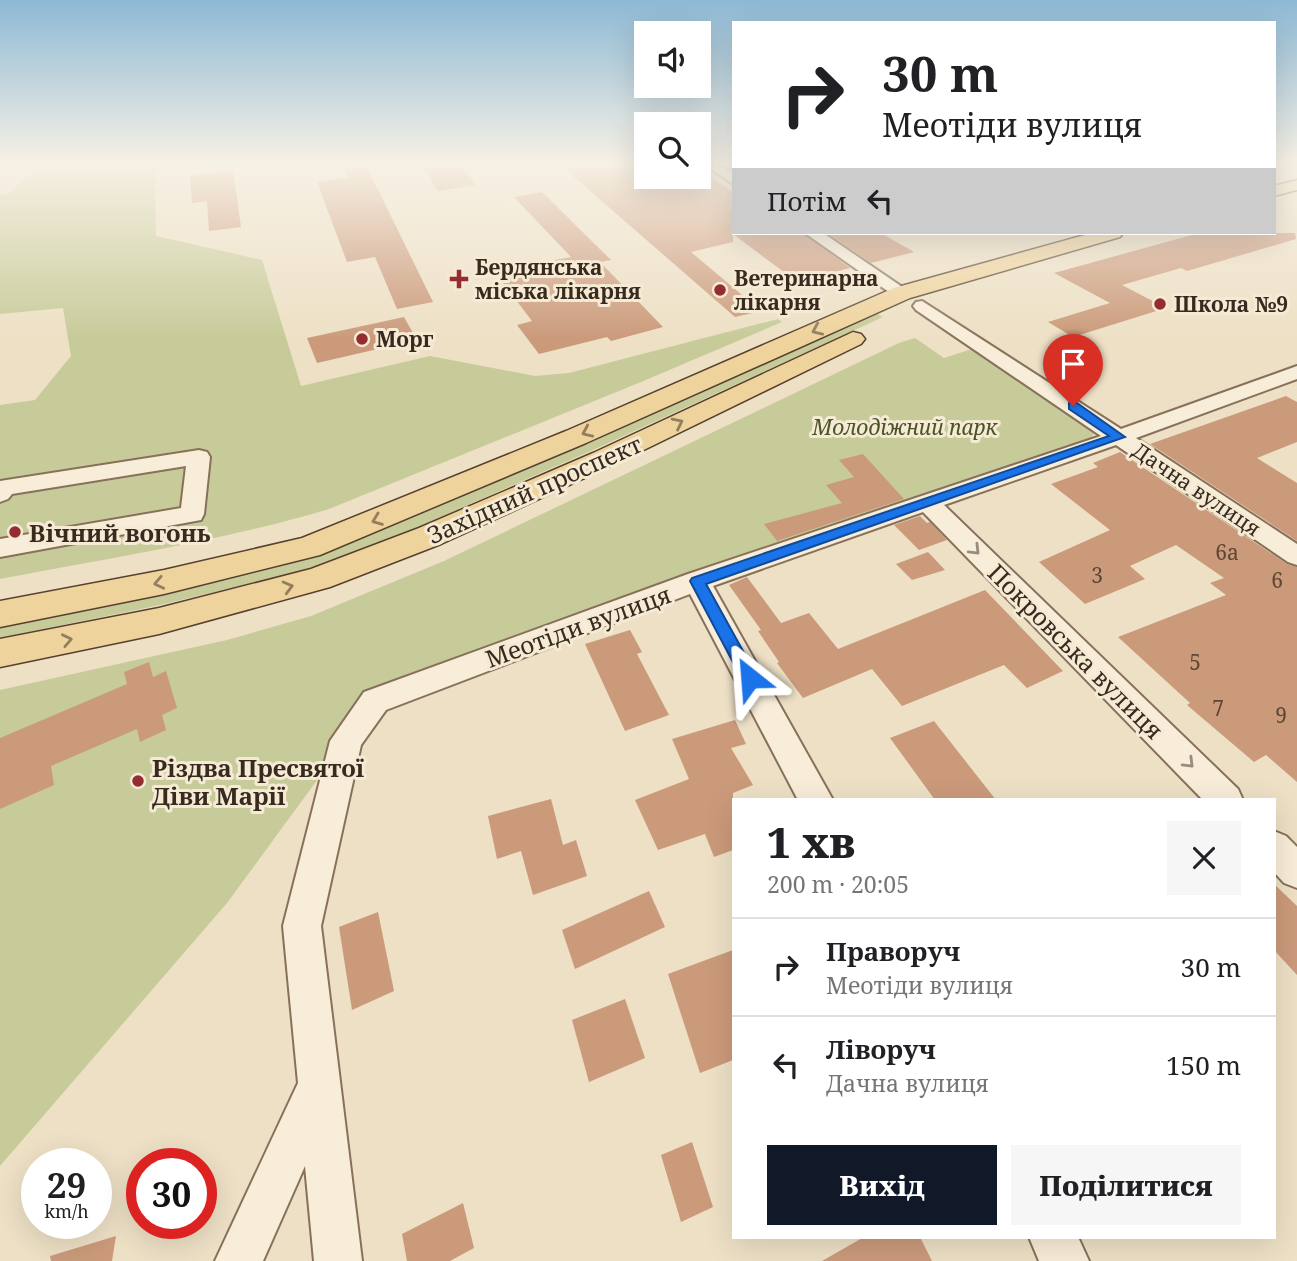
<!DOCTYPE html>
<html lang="uk">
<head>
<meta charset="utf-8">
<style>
  :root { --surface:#fff; --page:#f6f6f6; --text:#202124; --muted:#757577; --line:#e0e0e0; --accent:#111827 }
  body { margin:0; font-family:"Noto Serif",serif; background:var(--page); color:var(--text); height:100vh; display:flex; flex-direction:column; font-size:26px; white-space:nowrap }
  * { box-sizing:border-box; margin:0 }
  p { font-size:23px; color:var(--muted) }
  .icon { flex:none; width:38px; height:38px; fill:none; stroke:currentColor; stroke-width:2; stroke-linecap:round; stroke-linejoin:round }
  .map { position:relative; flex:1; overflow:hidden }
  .drawer { position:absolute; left:732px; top:798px; width:544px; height:441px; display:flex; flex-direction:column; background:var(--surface); border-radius:0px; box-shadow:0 7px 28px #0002 }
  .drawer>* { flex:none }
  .guide { position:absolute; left:732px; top:21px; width:544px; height:214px; border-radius:0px; box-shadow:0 7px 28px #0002; background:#fff; color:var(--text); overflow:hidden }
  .controls { position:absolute; left:634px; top:21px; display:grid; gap:14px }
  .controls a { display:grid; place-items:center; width:77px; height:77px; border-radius:0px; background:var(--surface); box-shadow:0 7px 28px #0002; font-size:35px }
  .speed { position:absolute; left:21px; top:1148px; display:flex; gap:14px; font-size:35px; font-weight:700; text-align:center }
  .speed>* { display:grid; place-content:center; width:91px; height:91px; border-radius:50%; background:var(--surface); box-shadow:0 7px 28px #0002; line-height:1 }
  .speed small { font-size:18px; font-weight:400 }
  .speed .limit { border:10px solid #d22; background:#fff; color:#111 }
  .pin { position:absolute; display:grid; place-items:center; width:60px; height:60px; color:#fff; margin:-72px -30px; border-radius:50% 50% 50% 0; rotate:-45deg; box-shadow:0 0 7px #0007 }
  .pin .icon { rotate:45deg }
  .me { position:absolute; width:77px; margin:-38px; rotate:332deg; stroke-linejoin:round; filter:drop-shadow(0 0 5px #0008) }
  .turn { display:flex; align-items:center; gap:24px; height:147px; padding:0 35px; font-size:32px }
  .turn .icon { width:91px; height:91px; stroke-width:2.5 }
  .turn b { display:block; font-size:49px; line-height:60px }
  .then { display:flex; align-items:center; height:66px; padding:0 35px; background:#0003; gap:14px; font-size:26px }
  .round { display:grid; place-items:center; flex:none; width:74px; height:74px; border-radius:0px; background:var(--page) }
  .head { display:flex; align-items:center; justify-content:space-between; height:119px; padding:0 35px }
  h1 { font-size:42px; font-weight:800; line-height:52px }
  .primary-button { display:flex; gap:14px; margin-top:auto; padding:14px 35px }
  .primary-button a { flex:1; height:80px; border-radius:0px; background:var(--accent); color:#fff; font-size:28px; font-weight:800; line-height:80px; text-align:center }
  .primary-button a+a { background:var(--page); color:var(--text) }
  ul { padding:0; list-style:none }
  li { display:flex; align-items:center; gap:21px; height:98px; padding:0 35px; border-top:2px solid var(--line) }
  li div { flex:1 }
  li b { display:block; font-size:26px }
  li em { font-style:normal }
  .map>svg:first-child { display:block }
  .green { fill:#c7cb99 }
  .building { fill:#cb9a7b }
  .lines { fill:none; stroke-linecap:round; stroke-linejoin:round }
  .minor-casing { stroke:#88715b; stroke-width:4 }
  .major-casing { stroke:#56402f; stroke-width:3 }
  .minor { fill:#f8edd8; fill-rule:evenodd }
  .major { fill:#efd39d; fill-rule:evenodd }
  .oneway { stroke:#947e5e }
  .oneway2 { stroke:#988c7c }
  .route { fill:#1a73e8; stroke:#114b97; stroke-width:2 }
  .poi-dot { fill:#952c31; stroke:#f5ead4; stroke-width:2.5 }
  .labels { text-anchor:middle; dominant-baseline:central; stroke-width:6; stroke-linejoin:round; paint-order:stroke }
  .far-poi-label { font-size:21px; font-weight:bold; fill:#382a1f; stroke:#f5ead4; text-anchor:start }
  .far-park-label { font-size:21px; font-style:italic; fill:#4a5426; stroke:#f5ead4 }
  .far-street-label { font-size:21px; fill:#382a1f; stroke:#f5ead4 }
  .number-label { font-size:21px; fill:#5d4636 }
  .street-label { font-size:24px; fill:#382a1f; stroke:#f5ead4 }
  .poi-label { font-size:24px; font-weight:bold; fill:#382a1f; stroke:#f5ead4; text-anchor:start }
</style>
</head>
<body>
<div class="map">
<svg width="1297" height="1261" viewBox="0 0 1297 1261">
  <rect width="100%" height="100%" fill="#ede0c5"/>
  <g class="green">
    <path d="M43 163H155L156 236 262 260 301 386 430 356 535 376 569 373 778 319 782 322 641 382 329 509C222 541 110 558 0 579V405L35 400 71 356 63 308 0 314V195L8 194Z"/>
    <polygon points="874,312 883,317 593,450 420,526 315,568 160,605 0,638 0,625 163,593 315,557 586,443"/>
    <polygon points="915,338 944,358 972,349 1094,433 1088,445 375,701 227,903 0,1166 0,690 227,640 311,616 444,561 899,343"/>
  </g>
  <g class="building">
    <polygon points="340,163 365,163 433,302 397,309 375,257 347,262 317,182 348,177"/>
    <polygon points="420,163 460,163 476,185 438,191"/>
    <polygon points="558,163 646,163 646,177 653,177 670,189 698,183 698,168 733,192 733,233 803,233 850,268 797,282 733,234 733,242 691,252 761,311 735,317"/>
    <polygon points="233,170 241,227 209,231 207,201 192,203 190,176"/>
    <polygon points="542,192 611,260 600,262 663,327 611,341 607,337 539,354 517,325 532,321 494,271 571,257 514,197"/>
    <polygon points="827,233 881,233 914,252 871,263"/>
    <polygon points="1199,233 1295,233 1296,239 1187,271 1181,268 1122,285 1166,308 1073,337 1048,322 1110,303 1054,273"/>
    <polygon points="404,317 417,340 317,363 307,338"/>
    <polygon points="1286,396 1297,402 1297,442 1257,458 1297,483 1297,541 1150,444"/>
    <polygon points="1120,452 1287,564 1297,567 1297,782 1266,755 1254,762 1187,705 1190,703 1118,637 1226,595 1210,583 1224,578 1176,545 1130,566 1145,579 1085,604 1039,562 1110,530 1051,484 1098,467 1093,463"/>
    <polygon points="863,454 904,499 777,541 764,524 842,503 826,485 854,477 839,460"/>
    <polygon points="920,516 927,523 930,522 947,540 919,550 894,525"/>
    <polygon points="928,552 945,570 912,580 896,564"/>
    <polygon points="747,577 781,623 809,613 838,649 985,590 1063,671 1027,688 1004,665 902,706 872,669 803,698 777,663 779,662 758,631 761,630 729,585"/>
    <polygon points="630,630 642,652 637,654 669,715 625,731 585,644"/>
    <polygon points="149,662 153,677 166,671 177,708 162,715 166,730 140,742 137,729 51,766 54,785 0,809 0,738 127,684 124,672"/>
    <polygon points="735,720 746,744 731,748 753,785 733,793 733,850 714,857 705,834 658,850 635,800 689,779 672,739"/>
    <polygon points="934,721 996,800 935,800 890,738"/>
    <polygon points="551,799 563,845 576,840 587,876 533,895 521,851 497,859 488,816"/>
    <polygon points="1274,884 1297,906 1297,975 1274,950"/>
    <polygon points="649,891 665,927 575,969 562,930"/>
    <polygon points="378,912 394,991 352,1010 339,927"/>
    <polygon points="733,950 733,1060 700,1073 668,974"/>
    <polygon points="625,999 645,1058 589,1082 572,1020"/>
    <polygon points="692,1142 713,1207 681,1222 661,1155"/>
    <polygon points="463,1203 474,1248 450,1261 407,1261 402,1234"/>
    <polygon points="116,1236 112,1261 51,1261 50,1256"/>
    <polygon points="864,1237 920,1237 932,1261 822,1261"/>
  </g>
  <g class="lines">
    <defs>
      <g id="minor">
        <polygon points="702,163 716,163 733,174 733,184"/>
        <polygon points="805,233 823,233 911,293 902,298 896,297"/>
        <polygon points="922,301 1121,429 1297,366 1297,379 1136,438 1297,544 1297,565 1288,562 1116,445 944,505 1238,789 1243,800 1203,800 923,512 713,586 833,800 798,800 690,594 386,710 361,745 321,926 362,1261 314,1261 305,1166 263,1261 215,1261 298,1083 283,926 330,741 364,692 688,574 1101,436 916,310 913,306 916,302"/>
        <polygon points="199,450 207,452 210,457 204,514 201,520 0,557 0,539 181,508 186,466 12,494 8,499 0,502 0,481"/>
        <polygon points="1274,831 1286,836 1297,847 1297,888 1284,883 1274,872"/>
        <polygon points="1029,1237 1078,1237 1089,1261 1039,1261"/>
      </g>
      <g id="major">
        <polygon points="1297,180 1297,190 1274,196 1274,186"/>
        <polygon points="1092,233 1123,233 1120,237 910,298 586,443 320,555 164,594 0,627 0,601 164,570 302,538 566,431 894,288"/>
        <polygon points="853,332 861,334 865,339 861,344 613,465 441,544 330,587 159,634 0,667 0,639 159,608 311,569 419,528 593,453"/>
      </g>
    </defs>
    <use href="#minor" class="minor-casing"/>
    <use href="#major" class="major-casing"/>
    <use href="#minor" class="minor"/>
    <use href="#major" class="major"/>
  </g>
  <defs><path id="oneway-chevron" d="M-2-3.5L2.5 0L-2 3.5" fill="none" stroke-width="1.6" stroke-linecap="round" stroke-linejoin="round" transform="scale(1.75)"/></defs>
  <g class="oneway">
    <use href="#oneway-chevron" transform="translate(817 330) rotate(156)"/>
    <use href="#oneway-chevron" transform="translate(678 423) rotate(-26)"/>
    <use href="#oneway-chevron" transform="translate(587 432) rotate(156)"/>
    <use href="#oneway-chevron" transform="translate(377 520) rotate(159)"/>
    <use href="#oneway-chevron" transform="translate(159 583) rotate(168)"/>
    <use href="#oneway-chevron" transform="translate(288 587) rotate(-15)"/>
    <use href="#oneway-chevron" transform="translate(67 640) rotate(-12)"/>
  </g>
  <g class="oneway2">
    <use href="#oneway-chevron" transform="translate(975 550) rotate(45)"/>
    <use href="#oneway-chevron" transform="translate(1189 763) rotate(45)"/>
  </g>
  <linearGradient id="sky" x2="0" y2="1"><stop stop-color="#8db9d5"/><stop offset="0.48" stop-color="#f7f1e5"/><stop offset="1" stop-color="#f7f1e5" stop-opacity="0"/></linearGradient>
  <rect width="1297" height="339" fill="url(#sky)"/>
  <polygon class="route" points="1069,403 1077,403 1125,437 706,584 758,678 756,683 744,683 690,581 692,578 1109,436 1069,409"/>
  <g class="poi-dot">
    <path d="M455.5 268.5h7v7h7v7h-7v7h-7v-7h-7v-7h7z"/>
    <circle cx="720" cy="290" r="7"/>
    <circle cx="1160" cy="304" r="7"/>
    <circle cx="362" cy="339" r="7"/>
    <circle cx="15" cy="532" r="7"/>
    <circle cx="138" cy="781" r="7"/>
  </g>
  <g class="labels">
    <g class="far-poi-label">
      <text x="475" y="267">Бердянська<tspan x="475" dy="24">міська лікарня</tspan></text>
      <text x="734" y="278">Ветеринарна<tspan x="734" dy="24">лікарня</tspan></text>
      <text x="1174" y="304">Школа №9</text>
      <text x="376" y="339">Морг</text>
    </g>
    <g class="far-park-label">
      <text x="905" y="427">Молодіжний парк</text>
    </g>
    <g class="far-street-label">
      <text transform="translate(1197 489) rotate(34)">Дачна вулиця</text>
    </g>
    <g class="number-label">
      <text x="1227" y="552">6а</text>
      <text x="1097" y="575">3</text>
      <text x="1277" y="580">6</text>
      <text x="1195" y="662">5</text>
      <text x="1218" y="708">7</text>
      <text x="1281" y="715">9</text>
    </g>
    <g class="street-label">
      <text transform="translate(534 489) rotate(-24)">Західний проспект</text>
      <text transform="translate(578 626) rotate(-20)">Меотіди вулиця</text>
      <text transform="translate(1076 651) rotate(45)">Покровська вулиця</text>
    </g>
    <g class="poi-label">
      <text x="29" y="532">Вічний вогонь</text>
      <text x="152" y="767">Різдва Пресвятої<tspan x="152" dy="28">Діви Марії</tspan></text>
    </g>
  </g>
</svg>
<div class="controls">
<a><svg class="icon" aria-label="sound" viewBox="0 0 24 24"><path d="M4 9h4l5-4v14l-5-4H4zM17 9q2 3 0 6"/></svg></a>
<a><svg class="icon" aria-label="search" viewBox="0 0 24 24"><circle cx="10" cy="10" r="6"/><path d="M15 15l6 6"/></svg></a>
</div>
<div class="speed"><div>29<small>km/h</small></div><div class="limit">30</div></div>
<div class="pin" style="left:1073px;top:406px;background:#d93025"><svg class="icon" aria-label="arrive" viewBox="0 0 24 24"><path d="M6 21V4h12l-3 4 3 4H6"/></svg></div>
<svg class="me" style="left:750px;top:678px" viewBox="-20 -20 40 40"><path d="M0-17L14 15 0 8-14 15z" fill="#1a73e8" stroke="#fff" stroke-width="4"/></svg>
<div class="guide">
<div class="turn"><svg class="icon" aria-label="right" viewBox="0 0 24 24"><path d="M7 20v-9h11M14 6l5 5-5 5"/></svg><div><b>30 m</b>Меотіди вулиця</div></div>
<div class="then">Потім<svg class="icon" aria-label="left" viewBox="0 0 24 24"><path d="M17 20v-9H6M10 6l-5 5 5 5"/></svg></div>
</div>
<section class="drawer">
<div class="head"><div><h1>1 хв</h1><p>200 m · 20:05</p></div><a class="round"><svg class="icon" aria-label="close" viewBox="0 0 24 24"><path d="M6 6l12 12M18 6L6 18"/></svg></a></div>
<ul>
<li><svg class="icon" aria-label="right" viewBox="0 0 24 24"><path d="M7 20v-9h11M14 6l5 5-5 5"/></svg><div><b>Праворуч</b><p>Меотіди вулиця</p></div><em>30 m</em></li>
<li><svg class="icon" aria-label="left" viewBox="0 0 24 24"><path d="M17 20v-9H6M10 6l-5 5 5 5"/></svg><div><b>Ліворуч</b><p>Дачна вулиця</p></div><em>150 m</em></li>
</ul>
<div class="primary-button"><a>Вихід</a><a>Поділитися</a></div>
</section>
</div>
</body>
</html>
